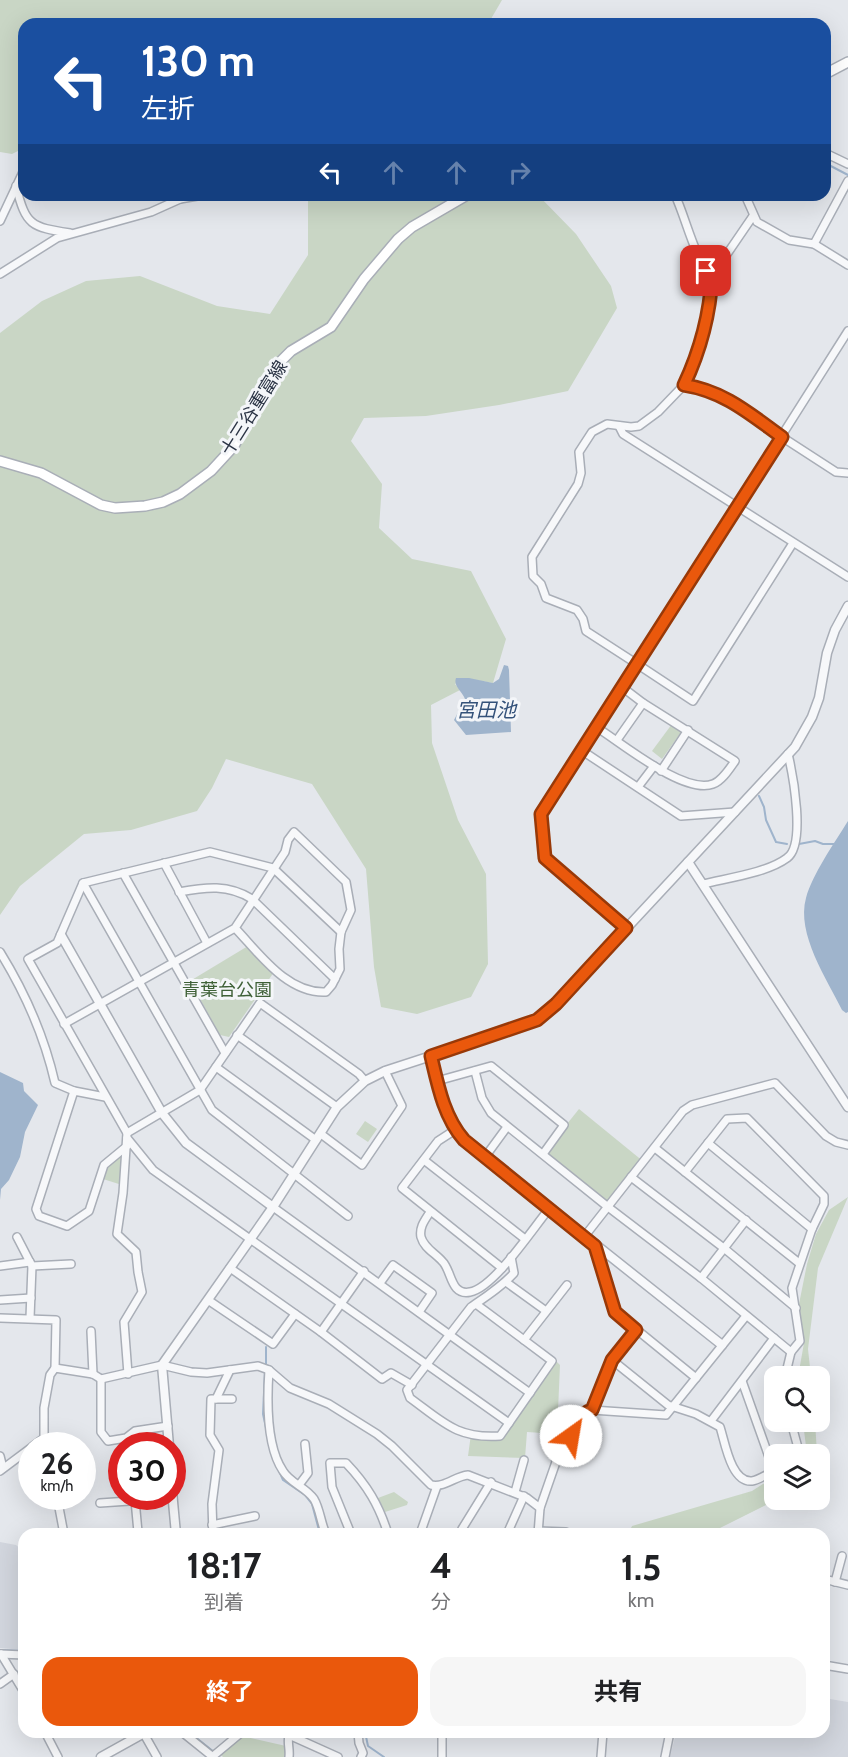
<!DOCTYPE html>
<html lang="ja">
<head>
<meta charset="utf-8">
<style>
  :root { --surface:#fff; --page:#f6f6f6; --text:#202124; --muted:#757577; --accent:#ea580c }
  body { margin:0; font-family:Cabin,"Noto Sans JP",sans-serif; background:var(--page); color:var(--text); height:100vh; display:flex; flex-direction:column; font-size:22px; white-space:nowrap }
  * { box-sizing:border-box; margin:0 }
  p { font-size:20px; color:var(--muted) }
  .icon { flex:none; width:33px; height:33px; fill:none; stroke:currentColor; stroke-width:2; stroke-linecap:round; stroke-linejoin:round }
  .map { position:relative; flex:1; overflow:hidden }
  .details { position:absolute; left:18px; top:1528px; width:812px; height:210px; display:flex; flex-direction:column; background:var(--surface); border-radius:18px; box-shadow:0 6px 24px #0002 }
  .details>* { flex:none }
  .hud { position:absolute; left:18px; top:18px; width:813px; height:183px; border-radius:18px; box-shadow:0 6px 24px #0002; background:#1a4fa0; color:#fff; overflow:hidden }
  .buttons { position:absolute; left:764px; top:1366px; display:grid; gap:12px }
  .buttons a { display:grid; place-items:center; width:66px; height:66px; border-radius:12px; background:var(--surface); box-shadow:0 6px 24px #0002; font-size:30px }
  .speed { position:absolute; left:18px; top:1432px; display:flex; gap:12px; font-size:30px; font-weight:700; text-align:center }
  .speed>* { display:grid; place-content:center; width:78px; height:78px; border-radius:50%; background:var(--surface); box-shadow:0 6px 24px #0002; line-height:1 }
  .speed small { font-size:15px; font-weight:400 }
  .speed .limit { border:9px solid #d22; background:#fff; color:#111 }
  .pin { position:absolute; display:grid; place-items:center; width:51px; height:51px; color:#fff; margin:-26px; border-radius:12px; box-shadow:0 3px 9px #0006 }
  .me { position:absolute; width:66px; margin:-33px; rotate:32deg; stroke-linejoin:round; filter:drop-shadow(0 0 4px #0008) }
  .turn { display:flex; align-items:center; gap:21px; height:126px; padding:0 24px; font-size:27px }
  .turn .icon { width:78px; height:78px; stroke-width:2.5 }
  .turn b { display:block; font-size:42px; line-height:51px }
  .lanes { display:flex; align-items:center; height:57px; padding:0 24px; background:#0003; justify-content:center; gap:30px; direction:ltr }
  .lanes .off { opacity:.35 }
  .eta { display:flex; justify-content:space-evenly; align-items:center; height:102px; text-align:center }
  .eta b { font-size:36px; font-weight:700; line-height:42px }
  .cta { display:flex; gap:12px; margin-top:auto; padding:12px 24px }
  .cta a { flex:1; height:69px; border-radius:18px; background:var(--accent); color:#fff; font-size:24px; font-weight:700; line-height:69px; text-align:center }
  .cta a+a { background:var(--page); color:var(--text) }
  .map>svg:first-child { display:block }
  .built { fill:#d2d6de }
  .green { fill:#c9d6c5 }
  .water { fill:#9fb4cc }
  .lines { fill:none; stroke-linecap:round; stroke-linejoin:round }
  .stream { stroke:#9fb4cc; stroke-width:2 }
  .minor-casing { stroke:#a9aeb7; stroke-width:10 }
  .tertiary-casing { stroke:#a9aeb7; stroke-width:11 }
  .secondary-casing { stroke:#a9aeb7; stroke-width:12 }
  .minor { stroke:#f7f8fa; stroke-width:7 }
  .tertiary { stroke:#f7f8fa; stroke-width:8 }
  .secondary { stroke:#fff; stroke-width:9 }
  .route-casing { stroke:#983908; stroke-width:15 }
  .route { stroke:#ea580c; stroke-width:10 }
  .labels { text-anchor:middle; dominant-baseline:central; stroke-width:6; stroke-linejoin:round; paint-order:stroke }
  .street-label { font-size:18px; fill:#2b3445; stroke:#f4f6f9 }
  .park-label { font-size:18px; fill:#3f6138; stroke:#f4f6f9 }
  .water-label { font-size:20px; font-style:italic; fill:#34527a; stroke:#f4f6f9 }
</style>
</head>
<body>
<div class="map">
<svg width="848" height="1757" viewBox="0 0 848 1757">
  <rect width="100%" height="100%" fill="#e4e7ec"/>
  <g class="built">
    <polygon points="0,1542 16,1545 24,1552 24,1650 0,1648"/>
    <polygon points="824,1698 848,1702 848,1757 670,1757 676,1733 824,1732"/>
  </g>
  <g class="green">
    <polygon points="0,0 502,0 488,24 24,24 24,148 12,154 0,152"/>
    <polygon points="302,195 481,195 485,197 538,195 576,234 611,286 617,308 568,391 499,405 426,416 364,418 351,441 382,484 379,528 412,559 471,571 506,639 493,683 463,678 455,684 460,690 431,705 432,743 458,820 486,874 488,964 471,997 417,1014 381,1007 374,967 366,869 312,784 226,759 212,788 197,811 131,830 84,834 20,886 0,915 0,333 42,301 86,281 140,276 217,306 270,314 308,255 308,201"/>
    <polygon points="672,724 682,731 662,759 652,751"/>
    <polygon points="248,946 274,972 229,1037 220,1035 190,981"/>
    <polygon points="579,1109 644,1162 608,1207 543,1154"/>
    <polygon points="365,1121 377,1129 368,1142 356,1134"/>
    <polygon points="122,1155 124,1156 122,1185 103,1179 106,1167"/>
    <polygon points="848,1197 818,1268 808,1349 811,1377 798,1377 804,1343 799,1304 807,1264 816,1234 829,1210"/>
    <polygon points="556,1361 560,1365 557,1434 527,1432 525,1458 468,1456 471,1434 500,1436"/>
    <polygon points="803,1422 815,1422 817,1452 816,1455 807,1455"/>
    <polygon points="774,1477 774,1500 776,1500 708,1534 628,1534 632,1526 752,1491"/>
    <polygon points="394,1492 408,1502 407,1505 385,1512 378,1498"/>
    <polygon points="242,1736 286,1746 287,1757 223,1757 220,1754"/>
  </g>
  <g class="water">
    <path d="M504 665 508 666 509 670 511 732 466 735 454 720 465 699C462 691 453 686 456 678H469L493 683 499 679Z"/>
    <path d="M848 821V1012L846 1013 842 1010C827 979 796 934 806 898 812 875 835 842 848 821Z"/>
    <polygon points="0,1072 23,1083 24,1091 38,1105 25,1132 20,1157 9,1180 1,1189 0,1200"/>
  </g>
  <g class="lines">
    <g class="stream">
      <polyline points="825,163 848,175"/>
      <polyline points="759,796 764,807 766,820 776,842 787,844"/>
      <polyline points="799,844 815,841 823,844 834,844"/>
      <polyline points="266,1347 266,1365"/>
      <polyline points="265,1371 263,1414 268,1437"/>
      <polyline points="272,1454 283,1480 305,1495 312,1504 320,1534"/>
      <polyline points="0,1650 24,1651"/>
      <polyline points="189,1732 214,1752"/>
      <polyline points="365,1732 368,1746 384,1757"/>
    </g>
    <defs>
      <g id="minor">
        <polyline points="825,153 848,164"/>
        <path d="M16 186C26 226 31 227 70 233"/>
        <path d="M675 195C686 218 695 261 712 276"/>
        <polyline points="745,195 757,222 789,240 814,244 848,265"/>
        <polyline points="180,199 203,195"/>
        <polyline points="0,221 24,170"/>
        <polyline points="814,244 848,181"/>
        <polyline points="0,274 57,238 151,212 180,199 181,195"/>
        <polyline points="684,385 708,390 724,396 782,437 836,472 848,473"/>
        <polyline points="619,426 623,434 848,577"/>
        <polyline points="793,543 693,701 637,664 848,331"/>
        <path d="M596 727C622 743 684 795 713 784 722 781 730 768 735 761L643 703 622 687"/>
        <polyline points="617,740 643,703"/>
        <polyline points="581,750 541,814 545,858 626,928"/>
        <polyline points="661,771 688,730"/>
        <polyline points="638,787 654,766"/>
        <polyline points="735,812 681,816 581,750 637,664 586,631 583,619 577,610 546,598 541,584 533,576 532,557 578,484 581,473 579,452 592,432 607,424 631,427 639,426 658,412 684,385 696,359 711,296 712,276 753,216"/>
        <polyline points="164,863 207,943"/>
        <polyline points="123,873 225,1053"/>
        <polyline points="83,883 212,1110 348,1216"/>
        <path d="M703 884C727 878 767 873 787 858 806 845 793 775 788 754"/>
        <path d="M179 892C206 887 228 884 252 899L335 979"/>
        <path d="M0 952C26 994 44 1035 55 1083L74 1091"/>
        <path d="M64 1024 235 928 285 852 288 840 294 832 346 882 351 910 341 932 339 949 340 969 332 985 326 992C287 994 259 953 235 928"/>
        <polyline points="237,1035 337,1107"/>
        <polyline points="216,1067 316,1140"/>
        <polyline points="475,1071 482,1098 491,1113 608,1207 701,1278 791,1352"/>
        <polyline points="437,1081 491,1066 564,1125 543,1154"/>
        <polyline points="105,1097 74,1091 36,1209 39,1216 67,1226 89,1211 104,1165 127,1146"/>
        <polyline points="455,1130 438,1141 402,1188 502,1268"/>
        <polyline points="127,1133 200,1090 260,1003 359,1074 365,1081"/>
        <polyline points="321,1134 362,1165 402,1106 385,1071"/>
        <polyline points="127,1138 153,1170 509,1423"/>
        <polyline points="708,1143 812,1229"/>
        <polyline points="655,1148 799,1263"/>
        <polyline points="485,1157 507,1127"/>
        <polyline points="424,1160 525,1239"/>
        <polyline points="685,1172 727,1119 747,1118 824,1196 824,1204 812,1229 792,1288 800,1341 791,1352 785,1377"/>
        <polyline points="631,1177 725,1249 796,1308"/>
        <polyline points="273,1207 530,1393"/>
        <path d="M430 1212C425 1220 419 1227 421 1237 424 1248 435 1253 442 1261 452 1270 450 1296 470 1292 494 1288 533 1228 549 1209"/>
        <polyline points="17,1237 32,1266 30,1318"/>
        <polyline points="584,1237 683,1111 692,1105 775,1083 826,1136 836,1142 848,1145"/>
        <polyline points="595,1246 615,1312 696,1378"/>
        <polyline points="0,1266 30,1262"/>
        <polyline points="32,1266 71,1264"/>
        <polyline points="230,1268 321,1332 382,1379 391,1373 412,1385"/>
        <polyline points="701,1278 746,1220"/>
        <polyline points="506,1282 546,1311"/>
        <polyline points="380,1283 393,1265 432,1293 419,1312"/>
        <polyline points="0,1300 31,1298"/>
        <polyline points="208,1300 273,1344 295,1314"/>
        <path d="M476 1304 552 1361 500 1436C457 1439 443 1422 410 1398L407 1390 471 1307C487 1296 501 1287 514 1273L511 1257"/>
        <polyline points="0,1318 56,1320 55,1368 50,1375 44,1408 44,1438 33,1446"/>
        <polyline points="636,1330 612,1360 592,1410 666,1415 746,1316"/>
        <polyline points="91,1331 93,1374"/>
        <polyline points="321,1332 364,1271"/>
        <polyline points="524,1340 567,1285"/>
        <path d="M612 1360 668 1405 696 1414 720 1427C725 1442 731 1483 752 1481 759 1480 767 1474 774 1471"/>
        <path d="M55 1368 93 1374 101 1379 162 1365 191 1372 207 1373 258 1366 269 1370 290 1388 329 1404 377 1434 392 1446 431 1485C445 1488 455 1476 468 1475L527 1498 540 1508 538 1534"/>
        <path d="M269 1370C267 1399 266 1446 283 1471 290 1483 306 1487 314 1499 320 1509 321 1524 326 1534"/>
        <polyline points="128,1374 124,1322 142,1292 138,1272 136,1252 117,1234 123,1193 127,1133 28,959 57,943 83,883 210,852 273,868 341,932"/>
        <polyline points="101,1379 101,1432 108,1441 126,1438 135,1431 168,1426"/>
        <polyline points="742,1381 774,1471"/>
        <polyline points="216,1399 232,1399"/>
        <polyline points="555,1418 553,1426 556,1462"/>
        <polyline points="711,1421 774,1338"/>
        <polyline points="791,1422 800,1455"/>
        <polyline points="0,1456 3,1468"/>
        <polyline points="0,1471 32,1447"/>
        <polyline points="299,1485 308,1473 305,1444"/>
        <polyline points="515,1492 524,1460"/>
        <polyline points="57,1497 64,1534"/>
        <polyline points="135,1500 138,1532"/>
        <polyline points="100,1503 173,1498"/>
        <path d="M540 1508 556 1462 559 1461C567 1446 575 1415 592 1410"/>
        <polyline points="212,1525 255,1516"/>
        <polyline points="462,1529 491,1482"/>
        <polyline points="538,1531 566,1532"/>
        <polyline points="213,1534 212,1504 219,1450 210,1435 211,1399 216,1399 230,1370"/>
        <path d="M351 1534 332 1487 330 1463H346C367 1485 379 1505 388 1534"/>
        <polyline points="420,1534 437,1486"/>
        <polyline points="507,1534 524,1496"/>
        <polyline points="824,1579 848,1585"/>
        <polyline points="835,1582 842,1556"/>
        <polyline points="0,1654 24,1655"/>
        <polyline points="1,1654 24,1692"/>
        <polyline points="824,1665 848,1669"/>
        <polyline points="0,1684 14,1674"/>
        <polyline points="45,1732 58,1757"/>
        <polyline points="182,1732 213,1757"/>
        <polyline points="358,1732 359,1743 363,1753 361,1757"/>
        <polyline points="442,1732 442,1757"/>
        <polyline points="144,1734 157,1757"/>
        <polyline points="212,1757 242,1732"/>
        <path d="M289 1757C290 1748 287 1743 289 1735L338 1757"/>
        <polyline points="601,1757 603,1732"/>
        <polyline points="665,1757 670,1732"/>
      </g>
      <g id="tertiary">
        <polyline points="688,862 848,1107"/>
        <polyline points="61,935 162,1113 186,1143 273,1207"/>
        <path d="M431 1056C439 1086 444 1117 464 1140L722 1345"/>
        <polyline points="169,1446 162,1365 273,1207 337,1107 365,1081 385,1071 520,1027 537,1020 556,1004 795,747 812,717 819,698 827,653 835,630 848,606"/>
        <polyline points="172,1491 176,1534"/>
        <polyline points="101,1757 146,1732"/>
      </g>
      <g id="secondary">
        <polyline points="825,74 848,62"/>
        <polyline points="0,461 41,473 101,505 115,508 145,506 163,502 180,494 211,471 234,446 276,366 291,351 331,327 364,279 398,239 412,227 467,195"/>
      </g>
    </defs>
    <use href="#minor" class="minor-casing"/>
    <use href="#tertiary" class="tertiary-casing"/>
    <use href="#secondary" class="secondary-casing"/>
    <use href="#minor" class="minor"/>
    <use href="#tertiary" class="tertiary"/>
    <use href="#secondary" class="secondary"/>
  </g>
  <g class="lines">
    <defs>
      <path id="route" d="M571 1436C575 1425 580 1413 592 1410L612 1360 636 1330 615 1312 595 1246 464 1140C444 1117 438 1086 431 1056L537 1020 556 1004 626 928 545 858 541 814 782 437C750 414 724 391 684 385 700 351 710 314 712 276L706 271"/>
    </defs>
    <use href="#route" class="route-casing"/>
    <use href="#route" class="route"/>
  </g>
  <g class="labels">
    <g class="street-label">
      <text transform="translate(254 408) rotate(-58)">十三谷重富線</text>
    </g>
    <g class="park-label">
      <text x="227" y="990">青葉台公園</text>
    </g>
    <g class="water-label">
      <text x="486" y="710">宮田池</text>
    </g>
  </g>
</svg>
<div class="buttons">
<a><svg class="icon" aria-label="search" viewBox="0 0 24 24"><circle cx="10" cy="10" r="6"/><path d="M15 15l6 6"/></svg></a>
<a><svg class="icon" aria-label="layers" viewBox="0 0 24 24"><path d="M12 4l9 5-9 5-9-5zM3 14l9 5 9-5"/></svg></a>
</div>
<div class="speed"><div>26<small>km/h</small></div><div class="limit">30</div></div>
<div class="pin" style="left:706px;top:271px;background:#d93025"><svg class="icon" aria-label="arrive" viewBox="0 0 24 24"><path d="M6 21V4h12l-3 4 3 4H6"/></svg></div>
<svg class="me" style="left:571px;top:1436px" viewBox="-20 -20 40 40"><circle r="19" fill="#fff"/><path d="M0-13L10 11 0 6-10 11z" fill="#ea580c"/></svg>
<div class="hud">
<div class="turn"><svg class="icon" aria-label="left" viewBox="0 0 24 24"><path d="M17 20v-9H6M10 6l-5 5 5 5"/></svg><div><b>130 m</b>左折</div></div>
<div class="lanes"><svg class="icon" aria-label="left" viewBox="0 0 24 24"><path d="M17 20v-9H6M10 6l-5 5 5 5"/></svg><svg class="icon off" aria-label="ahead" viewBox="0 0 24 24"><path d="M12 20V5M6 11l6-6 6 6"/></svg><svg class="icon off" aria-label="ahead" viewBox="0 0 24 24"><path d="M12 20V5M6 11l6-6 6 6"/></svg><svg class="icon off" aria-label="right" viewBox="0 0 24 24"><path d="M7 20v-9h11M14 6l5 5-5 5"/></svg></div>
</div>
<section class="details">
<div class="eta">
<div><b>18:17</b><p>到着</p></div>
<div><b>4</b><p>分</p></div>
<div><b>1.5</b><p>km</p></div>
</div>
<div class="cta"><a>終了</a><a>共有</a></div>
</section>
</div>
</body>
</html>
